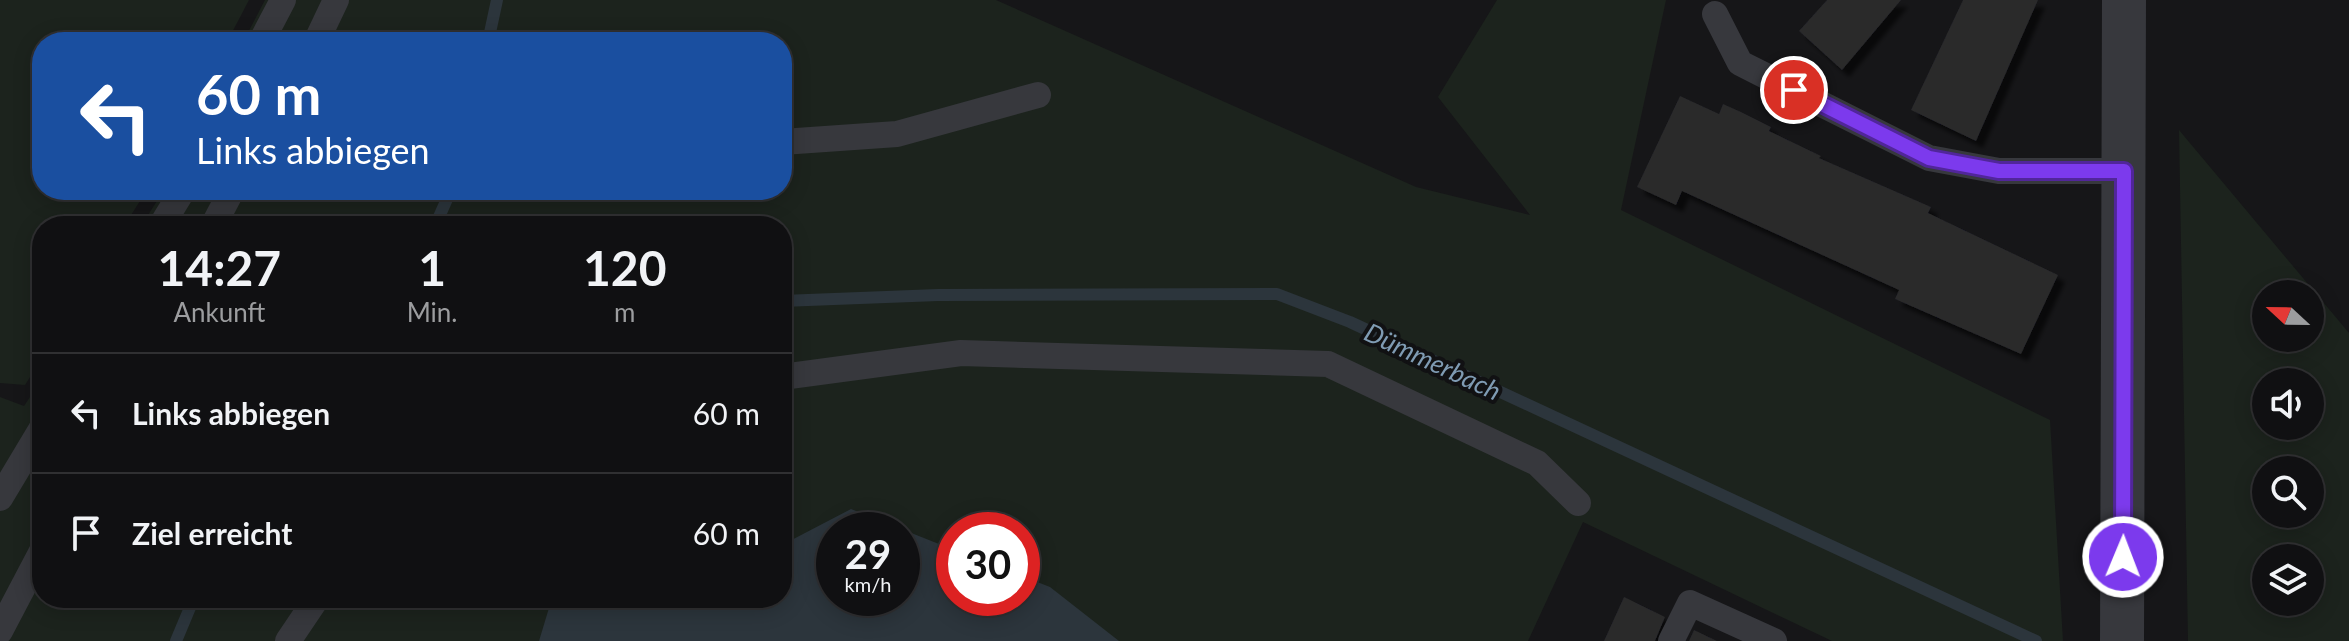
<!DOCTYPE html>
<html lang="de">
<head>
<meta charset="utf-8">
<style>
  :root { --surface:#101012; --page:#1e1e20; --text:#f1f3f6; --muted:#9c9d9f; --line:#303032 }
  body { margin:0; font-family:Lato,sans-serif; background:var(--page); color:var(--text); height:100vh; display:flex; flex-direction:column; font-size:30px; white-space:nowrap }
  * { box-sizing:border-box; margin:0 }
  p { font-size:26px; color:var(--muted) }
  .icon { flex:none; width:44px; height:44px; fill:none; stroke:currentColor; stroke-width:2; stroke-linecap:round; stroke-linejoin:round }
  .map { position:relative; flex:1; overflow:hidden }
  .panel { position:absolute; left:32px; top:216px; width:760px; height:392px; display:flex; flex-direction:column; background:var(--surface); border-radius:32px; box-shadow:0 4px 20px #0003,0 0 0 2px var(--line) }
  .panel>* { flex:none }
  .guide { position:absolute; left:32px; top:32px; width:760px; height:168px; border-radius:32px; box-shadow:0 4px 20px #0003,0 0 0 2px var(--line); background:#1a4fa0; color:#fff; overflow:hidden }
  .needle { width:52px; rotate:292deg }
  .fabs { position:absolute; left:2252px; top:280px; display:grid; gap:16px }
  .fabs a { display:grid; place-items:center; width:72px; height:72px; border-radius:50%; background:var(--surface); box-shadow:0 4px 20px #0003,0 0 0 2px var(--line); font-size:40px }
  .speed { position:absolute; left:816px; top:512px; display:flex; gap:16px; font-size:40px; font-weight:700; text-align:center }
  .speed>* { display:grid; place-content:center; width:104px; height:104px; border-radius:50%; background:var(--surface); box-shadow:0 4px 20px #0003,0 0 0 2px var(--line); line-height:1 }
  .speed small { font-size:20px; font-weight:400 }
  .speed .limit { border:12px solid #d22; background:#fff; color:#111 }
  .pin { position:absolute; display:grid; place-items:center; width:68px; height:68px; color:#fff; margin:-34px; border:4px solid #fff; border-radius:50%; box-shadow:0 2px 8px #0007 }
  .me { position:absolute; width:88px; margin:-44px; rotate:1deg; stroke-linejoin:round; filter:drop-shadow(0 0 6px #0008) }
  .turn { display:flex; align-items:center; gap:28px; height:168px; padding:0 32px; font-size:36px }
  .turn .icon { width:104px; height:104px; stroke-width:2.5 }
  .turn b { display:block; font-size:56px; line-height:68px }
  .eta { display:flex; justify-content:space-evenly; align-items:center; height:136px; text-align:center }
  .eta b { font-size:48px; font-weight:700; line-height:56px }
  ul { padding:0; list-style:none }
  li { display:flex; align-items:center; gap:24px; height:120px; padding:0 32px; border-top:2px solid var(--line) }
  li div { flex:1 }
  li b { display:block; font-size:30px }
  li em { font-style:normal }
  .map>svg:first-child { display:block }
  .green { fill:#1c231d; fill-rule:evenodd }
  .water { fill:#2c353c; fill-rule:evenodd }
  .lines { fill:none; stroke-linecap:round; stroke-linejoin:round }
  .stream { stroke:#2c353c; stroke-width:12 }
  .building { fill:#29292c; filter:url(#shadow) }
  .service { stroke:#37383d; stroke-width:26 }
  .minor { stroke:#37383d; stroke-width:44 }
  .route-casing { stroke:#51269a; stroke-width:20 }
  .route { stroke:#7c3aed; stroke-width:14 }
  .labels { text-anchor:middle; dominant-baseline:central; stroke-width:8; stroke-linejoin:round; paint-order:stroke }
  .water-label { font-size:26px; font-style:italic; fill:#7f9bb3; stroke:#111113 }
</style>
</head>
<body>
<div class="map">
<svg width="2349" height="641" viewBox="0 0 2349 641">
  <defs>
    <filter id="shadow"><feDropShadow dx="7" dy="7" stdDeviation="2" flood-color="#0009"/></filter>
  </defs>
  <rect width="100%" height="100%" fill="#161618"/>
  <g class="green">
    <polygon points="0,0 249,0 227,42 42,42 42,190 147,190 124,226 42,226 42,358 25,385 0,383"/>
    <path d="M265 0H996L1416 187 1530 215 1438 97 1497 0H1666L1621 210 2050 420 2063 641H1832L1583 522 1528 641H0V397L24 406 42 379V598H782V226H141L164 190H782V42H243ZM834 530H902V598H834ZM954 530H1022V598H954Z"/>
    <path d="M2179 130 2349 333V641H2188ZM2266 294H2310V338H2266ZM2266 382H2310V426H2266ZM2266 470H2310V514H2266ZM2266 558H2310V602H2266Z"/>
  </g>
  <path class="water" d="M851 509 954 550V598H1022V576L1050 587 1119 641H539L552 598H782V545ZM834 530H902V598H834Z"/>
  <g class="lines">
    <g class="stream">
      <polyline points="488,42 497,0"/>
      <polyline points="435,226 451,190"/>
      <polyline points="782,301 938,295 1277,294 1350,322 2036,641"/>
      <polyline points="176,641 194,598"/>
    </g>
  </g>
  <g class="building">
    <polygon points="1827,0 1901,0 1842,70 1799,31"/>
    <polygon points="1963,0 2038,0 1976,141 1911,110"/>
    <polygon points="1680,96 1719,114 1723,104 1741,112 1771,127 1769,131 1821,156 1819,158 1931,207 1928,213 2058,275 2021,354 1895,299 1899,290 1682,191 1676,205 1637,187"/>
    <polygon points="1624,597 1665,617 1655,641 1604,641"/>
    <polygon points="1694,630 1717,641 1689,641"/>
  </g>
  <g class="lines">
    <g class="service">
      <polyline points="1715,14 1740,63 1929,158 1999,171 2124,171"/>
      <polyline points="261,42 283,0"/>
      <polyline points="316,42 336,0"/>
      <polyline points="782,142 897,134 1038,95"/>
      <polyline points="161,226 183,190"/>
      <polyline points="213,226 232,190"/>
      <polyline points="782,377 961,353 1328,364 1537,463 1578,503"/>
      <polyline points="0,498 42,428"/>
      <polyline points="0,631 42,551"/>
      <polyline points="288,641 317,598"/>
      <polyline points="1671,641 1690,603 1774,641"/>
    </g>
    <polyline class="minor" points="2122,641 2124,0"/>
  </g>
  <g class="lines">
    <defs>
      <polyline id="route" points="1794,90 1929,158 1999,171 2124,171 2123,557"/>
    </defs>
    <use href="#route" class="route-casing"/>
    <use href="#route" class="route"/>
  </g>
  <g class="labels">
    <g class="water-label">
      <text transform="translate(1433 361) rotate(25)">Dümmerbach</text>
    </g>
  </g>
</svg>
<div class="fabs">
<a><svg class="needle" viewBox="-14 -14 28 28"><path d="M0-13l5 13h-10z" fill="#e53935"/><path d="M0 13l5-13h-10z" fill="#9c9d9f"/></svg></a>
<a><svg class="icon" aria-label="sound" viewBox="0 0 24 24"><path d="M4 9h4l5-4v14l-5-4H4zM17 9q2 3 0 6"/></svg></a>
<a><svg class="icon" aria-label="search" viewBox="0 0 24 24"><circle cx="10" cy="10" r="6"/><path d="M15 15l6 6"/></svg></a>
<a><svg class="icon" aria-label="layers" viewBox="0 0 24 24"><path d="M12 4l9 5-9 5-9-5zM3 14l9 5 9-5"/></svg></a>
</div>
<div class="speed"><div>29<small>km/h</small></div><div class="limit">30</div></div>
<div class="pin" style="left:1794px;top:90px;background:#d93025"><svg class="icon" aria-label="arrive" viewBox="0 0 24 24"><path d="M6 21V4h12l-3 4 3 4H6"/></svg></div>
<svg class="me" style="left:2123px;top:557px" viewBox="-20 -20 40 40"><circle r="17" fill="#7c3aed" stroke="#fff" stroke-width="3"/><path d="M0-11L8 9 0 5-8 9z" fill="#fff"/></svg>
<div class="guide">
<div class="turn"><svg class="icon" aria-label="left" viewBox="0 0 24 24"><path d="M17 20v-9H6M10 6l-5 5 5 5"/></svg><div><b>60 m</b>Links abbiegen</div></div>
</div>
<section class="panel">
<div class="eta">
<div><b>14:27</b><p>Ankunft</p></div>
<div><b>1</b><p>Min.</p></div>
<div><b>120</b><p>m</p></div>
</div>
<ul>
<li><svg class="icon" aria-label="left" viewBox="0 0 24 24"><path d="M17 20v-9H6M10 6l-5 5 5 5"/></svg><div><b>Links abbiegen</b></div><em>60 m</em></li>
<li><svg class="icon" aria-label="arrive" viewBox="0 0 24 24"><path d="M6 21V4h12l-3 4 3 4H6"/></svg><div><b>Ziel erreicht</b></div><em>60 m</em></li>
</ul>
</section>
</div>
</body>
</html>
